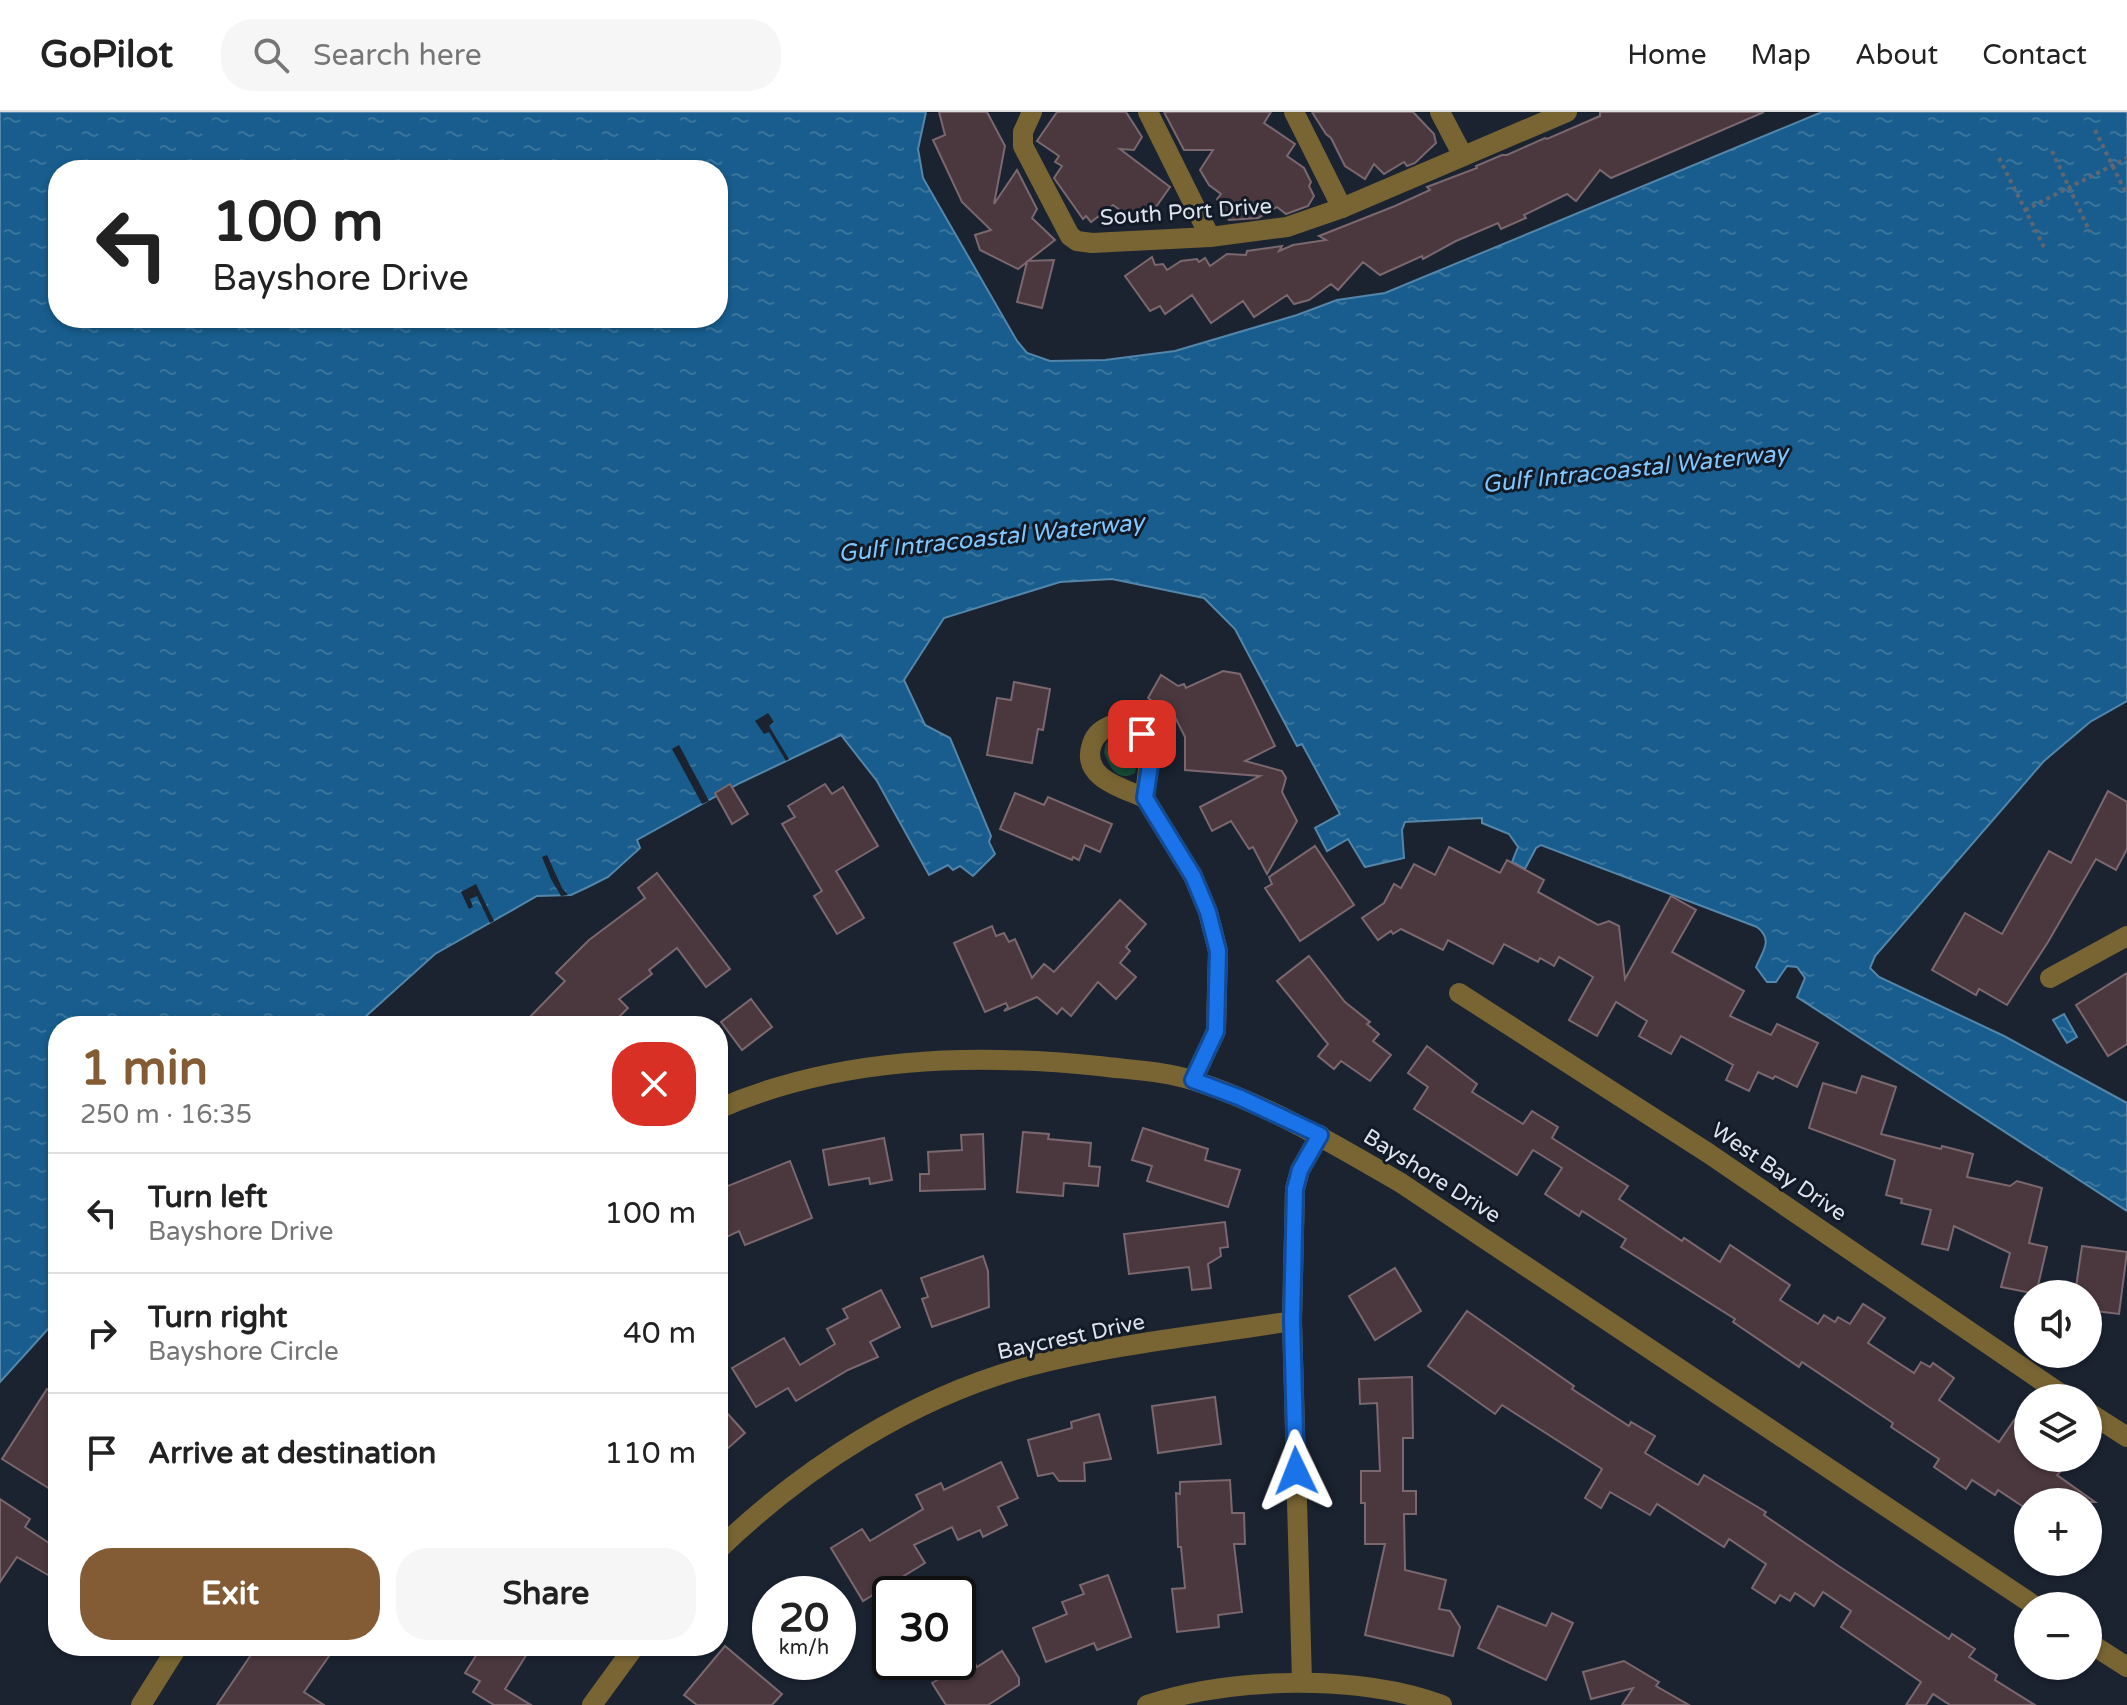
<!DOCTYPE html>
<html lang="en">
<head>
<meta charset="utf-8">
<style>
  :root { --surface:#fff; --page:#f6f6f6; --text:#222; --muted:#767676; --line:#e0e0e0; --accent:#835b35 }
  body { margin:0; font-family:"Varela Round",sans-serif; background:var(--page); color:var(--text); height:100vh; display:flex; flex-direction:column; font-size:30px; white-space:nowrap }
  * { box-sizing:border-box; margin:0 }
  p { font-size:26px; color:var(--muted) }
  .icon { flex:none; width:44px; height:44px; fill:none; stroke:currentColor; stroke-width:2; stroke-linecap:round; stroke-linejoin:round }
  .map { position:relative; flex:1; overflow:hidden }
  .sheet { position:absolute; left:48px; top:904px; width:680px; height:640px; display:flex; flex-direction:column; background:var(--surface); border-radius:32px; box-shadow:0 2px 6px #0004 }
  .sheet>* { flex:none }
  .top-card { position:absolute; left:48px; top:48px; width:680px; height:168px; border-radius:32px; box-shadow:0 2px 6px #0004; background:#fff; color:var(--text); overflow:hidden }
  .fabs { position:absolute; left:2014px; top:1168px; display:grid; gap:16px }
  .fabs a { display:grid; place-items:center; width:88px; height:88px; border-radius:50%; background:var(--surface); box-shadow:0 2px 6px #0004; font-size:40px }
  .speed { position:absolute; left:752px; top:1464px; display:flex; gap:16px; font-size:40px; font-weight:700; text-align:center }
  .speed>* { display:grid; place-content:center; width:104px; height:104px; border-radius:50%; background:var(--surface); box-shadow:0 2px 6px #0004; line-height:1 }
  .speed small { font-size:20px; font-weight:400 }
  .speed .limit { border:4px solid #111; border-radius:12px; background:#fff; color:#111 }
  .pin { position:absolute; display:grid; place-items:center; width:68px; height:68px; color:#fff; margin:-34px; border-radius:16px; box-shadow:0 4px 12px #0006 }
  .me { position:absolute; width:88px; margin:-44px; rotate:358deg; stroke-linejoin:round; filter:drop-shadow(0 0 6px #0008) }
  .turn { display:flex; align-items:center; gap:28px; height:168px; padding:0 32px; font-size:36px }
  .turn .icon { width:104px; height:104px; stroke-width:2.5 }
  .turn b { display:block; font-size:56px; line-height:68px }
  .round { display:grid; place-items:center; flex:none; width:84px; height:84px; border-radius:32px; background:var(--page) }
  .summary { display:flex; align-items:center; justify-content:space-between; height:136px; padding:0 32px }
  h1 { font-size:48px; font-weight:700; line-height:60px; color:var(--accent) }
  .button { display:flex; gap:16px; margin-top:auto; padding:16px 32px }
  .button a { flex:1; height:92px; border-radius:32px; background:var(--accent); color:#fff; font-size:32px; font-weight:700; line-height:92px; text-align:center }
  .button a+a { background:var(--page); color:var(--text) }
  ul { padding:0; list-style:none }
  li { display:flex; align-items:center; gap:24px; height:120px; padding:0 32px; border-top:2px solid var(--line) }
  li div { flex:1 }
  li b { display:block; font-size:30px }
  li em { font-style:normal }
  header { display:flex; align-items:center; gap:48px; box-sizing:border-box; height:112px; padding:0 40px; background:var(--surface); border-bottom:2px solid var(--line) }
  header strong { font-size:38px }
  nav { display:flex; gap:44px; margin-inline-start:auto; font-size:28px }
  .search { width:560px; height:72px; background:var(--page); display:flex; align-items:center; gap:20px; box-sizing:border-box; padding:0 28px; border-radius:32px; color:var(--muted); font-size:30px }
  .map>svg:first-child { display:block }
  .grass { fill:#1a533d }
  .water { fill:url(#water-ripples); stroke:#5386aa; stroke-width:2; fill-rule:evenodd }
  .pier { fill:#1b2331 }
  .building { fill:#4b383f; stroke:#7b676e; stroke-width:2 }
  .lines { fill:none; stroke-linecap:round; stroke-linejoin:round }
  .path { stroke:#5f6672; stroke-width:4; stroke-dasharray:4 4; stroke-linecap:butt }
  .minor { stroke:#796533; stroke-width:20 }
  .route-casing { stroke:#114b97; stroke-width:20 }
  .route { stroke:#1a73e8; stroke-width:14 }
  .labels { text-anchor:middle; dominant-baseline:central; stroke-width:6; stroke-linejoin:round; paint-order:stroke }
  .street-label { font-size:22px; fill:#dee4ed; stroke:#111a26 }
  .water-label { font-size:24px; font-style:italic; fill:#81c6fd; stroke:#111a26 }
</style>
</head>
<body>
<header>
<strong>GoPilot</strong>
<div class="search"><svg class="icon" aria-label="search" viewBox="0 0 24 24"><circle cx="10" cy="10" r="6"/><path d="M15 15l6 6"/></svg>Search here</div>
<nav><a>Home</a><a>Map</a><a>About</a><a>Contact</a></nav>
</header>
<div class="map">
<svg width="2127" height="1593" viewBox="0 0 2127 1593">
  <defs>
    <pattern id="water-ripples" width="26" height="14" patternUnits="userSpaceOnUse" patternTransform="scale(2)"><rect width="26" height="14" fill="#185d8d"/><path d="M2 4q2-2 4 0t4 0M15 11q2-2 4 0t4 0" fill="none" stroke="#39749d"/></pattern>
  </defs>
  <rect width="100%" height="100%" fill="#1b2331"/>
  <path class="grass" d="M1118 625 1130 632 1137 651 1135 661C1118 671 1109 655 1104 640L1106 631Z"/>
  <g class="water">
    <path d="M0 0H926L918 37 923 66 1017 229 1027 241 1050 249 1105 248 1175 239 1297 203 1337 188 1385 181 1822 0H2127V589L2090 610 2044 649 1875 844 1870 856 1879 865 2004 924 2127 991V1099L1797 885 1805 866 1797 855 1787 854 1776 870H1767L1756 855C1762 840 1774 828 1757 815L1541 733 1536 736 1525 757 1512 750 1518 735 1509 722 1482 711V706L1405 710 1402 718 1404 746 1365 755 1348 727 1327 739 1315 716 1340 702 1302 632 1297 634 1235 517 1204 486 1112 467 1060 470 944 506 904 568 925 613 950 626 991 724 989 730 995 742 973 764 960 754 953 758 948 753 929 763 877 669 841 623 740 671 637 728 640 736 608 765 588 775 571 783 537 784 435 842 355 914H58V1206L0 1270ZM58 58H718V206H58Z"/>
    <polygon points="2064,902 2077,925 2067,931 2053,908"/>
  </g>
  <g class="pier">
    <polygon points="768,601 774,610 769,614 789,647 786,649 769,620 764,622 755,609"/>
    <polygon points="679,633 709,689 702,692 672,637"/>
    <polygon points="547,743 562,776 568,783 561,784 551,767 542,745"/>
    <polygon points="476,772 494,809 490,811 477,784 470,787 473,795 469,797 461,780"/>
  </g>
  <g class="building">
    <polygon points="939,0 987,0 1005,34 994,92 1017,58 1037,97 1032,106 1055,128 1028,149 1054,148 1042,196 1017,190 1027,150 1018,157 980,138 975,123 991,118 962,90 933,28 945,23"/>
    <polygon points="1057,0 1126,0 1142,25 1134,38 1120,37 1170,75 1146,109 1135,109 1113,93 1091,110 1086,104 1083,107 1054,66 1062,54 1055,50 1059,44 1037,29"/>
    <polygon points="1164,0 1271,0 1264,11 1295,32 1287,44 1304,56 1311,70 1309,74 1314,84 1308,94 1286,102 1277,95 1258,106 1229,108 1217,87 1221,82 1209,73 1200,58 1213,38 1184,38"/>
    <polygon points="1312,0 1413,0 1434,22 1436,31 1415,51 1407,54 1404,50 1384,62 1374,52 1365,67 1345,54 1331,26 1326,22"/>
    <polygon points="1600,0 1764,0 1611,66 1600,58 1576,89 1567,82 1524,103 1526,106 1501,117 1498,111 1456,129 1423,147 1422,144 1380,163 1363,150 1338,178 1331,172 1309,188 1294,192 1287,183 1254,205 1243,189 1211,211 1192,183 1165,202 1160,194 1150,199 1125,164 1152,145 1155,153 1163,152 1167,158 1181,149 1197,147 1199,150 1205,146 1210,154 1227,142 1246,143 1247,139 1282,134 1279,139 1293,133 1326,128 1319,124 1395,94 1430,78 1427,75 1477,56 1476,54 1502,43 1507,43 1545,26 1547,27 1600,4"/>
    <polygon points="1223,559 1240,562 1275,634 1245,649 1282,659 1286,666 1282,680 1297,709 1267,762 1253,735 1249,737 1231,709 1212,719 1200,695 1260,664 1185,658 1185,625 1175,605 1148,586 1161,563 1178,574 1184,572 1186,576"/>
    <polygon points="1014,570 1050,577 1043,618 1038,617 1032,651 987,643 997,586 1011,588"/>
    <polygon points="730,672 748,702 732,712 715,681"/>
    <polygon points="825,672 832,682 843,675 878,734 836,759 864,806 837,822 814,784 822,779 782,712 795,705 788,694"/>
    <polygon points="2108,679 2127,690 2127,737 2116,758 2096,747 2048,830 2007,893 1979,877 1976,883 1932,858 1965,801 2002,822 2049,739 2071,751"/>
    <polygon points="1015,681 1044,693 1048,685 1112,712 1100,740 1085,733 1079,748 1073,745 1072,748 1000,717"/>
    <polygon points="1315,734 1354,793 1300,829 1265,776 1272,772 1269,765"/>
    <polygon points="1449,735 1500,761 1507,748 1544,768 1538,780 1598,813 1609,809 1619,814 1625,867 1671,784 1696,798 1672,840 1744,879 1730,904 1771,923 1777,912 1818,931 1797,975 1775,964 1773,967 1758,960 1749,979 1726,968 1733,953 1681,924 1671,942 1639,924 1647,909 1616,890 1597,924 1569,908 1593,865 1559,845 1554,854 1540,846 1538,850 1504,832 1493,852 1448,828 1443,838 1401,817 1393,822 1391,819 1378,828 1362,806 1384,791 1394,772 1401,776 1414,752 1435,763"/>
    <polygon points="657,761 730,857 706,875 677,836 649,858 652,862 619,887 628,896 610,914 521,914 565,869 556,861 589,828 645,786 638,776"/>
    <polygon points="1120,788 1146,812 1126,835 1130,839 1120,851 1136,865 1116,887 1098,870 1071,904 1062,896 1057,902 1037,885 1004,899 1008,895 1006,891 985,900 954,831 992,814 996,824 1004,821 1009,830 1015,827 1032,866 1044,852 1054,860"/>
    <polygon points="1309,844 1345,890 1370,910 1367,912 1379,922 1373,929 1391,943 1370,969 1341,949 1334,957 1318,944 1328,932 1277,869"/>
    <polygon points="2127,861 2127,932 2108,944 2076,893"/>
    <polygon points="751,887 772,915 742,938 721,910"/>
    <polygon points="1427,934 1477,972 1472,980 1523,1012 1532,999 1558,1015 1552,1026 1628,1074 1619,1087 1682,1129 1684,1126 1720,1150 1730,1133 1790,1173 1780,1188 1818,1212 1824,1203 1835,1210 1838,1205 1850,1212 1863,1192 1885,1206 1868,1231 1914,1261 1921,1250 1930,1255 1933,1251 1954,1266 1939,1288 1999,1330 2028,1288 2028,1346 2041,1346 2060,1360 2057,1363 2095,1390 2028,1390 2028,1398 1998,1378 1995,1383 1972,1368 1966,1377 1934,1355 1939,1347 1891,1315 1893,1311 1802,1250 1799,1255 1733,1210 1735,1207 1621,1135 1626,1127 1582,1099 1579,1104 1545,1082 1562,1056 1533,1038 1517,1063 1414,997 1428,975 1408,961"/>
    <polygon points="1862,964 1896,975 1881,1022 1941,1037 1942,1034 1973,1042 1967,1065 2010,1074 2017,1069 2042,1076 2029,1131 2047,1135 2036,1182 2001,1175 2010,1141 1954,1114 1948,1138 1922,1132 1931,1098 1901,1091 1902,1087 1886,1083 1895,1048 1809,1016 1823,971 1856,981"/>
    <polygon points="1143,1016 1208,1037 1205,1048 1240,1058 1228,1095 1147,1069 1152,1054 1132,1048"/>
    <polygon points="1023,1020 1049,1022 1048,1027 1091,1031 1089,1054 1100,1055 1098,1074 1064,1071 1063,1084 1017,1080"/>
    <polygon points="983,1022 985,1077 920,1079 920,1062 929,1062 928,1040 962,1038 961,1023"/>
    <polygon points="884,1026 892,1068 870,1072 869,1066 829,1073 823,1038"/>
    <polygon points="790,1049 812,1106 745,1133 739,1119 718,1129 718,1078"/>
    <polygon points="1225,1110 1228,1135 1220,1136 1221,1144 1208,1152 1211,1176 1192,1178 1189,1155 1129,1162 1124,1122"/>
    <polygon points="2082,1134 2127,1140 2119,1202 2088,1198 2088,1182 2075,1182"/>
    <polygon points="983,1144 988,1159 989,1195 932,1215 922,1187 928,1185 921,1166"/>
    <polygon points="1395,1156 1421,1199 1375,1228 1349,1184"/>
    <polygon points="881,1178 900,1215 870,1230 878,1245 848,1258 796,1289 788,1276 756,1295 732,1256 784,1226 800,1253 835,1232 827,1217 848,1206 843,1197"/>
    <polygon points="1467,1199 1574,1274 1572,1277 1629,1314 1631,1310 1655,1324 1645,1341 1698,1373 1704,1363 1766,1400 1764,1403 1840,1455 1949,1527 1952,1522 1975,1537 1969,1545 1997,1563 1995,1568 2035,1593 1950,1593 1933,1582 1926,1593 1906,1593 1921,1570 1841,1515 1851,1499 1823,1480 1814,1494 1795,1481 1790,1489 1780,1483 1775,1491 1752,1476 1766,1452 1729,1427 1724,1435 1657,1392 1650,1403 1610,1380 1601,1396 1585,1386 1602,1357 1502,1293 1495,1302 1428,1254"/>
    <polygon points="1412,1265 1413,1326 1403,1326 1403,1379 1416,1379 1416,1402 1404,1402 1405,1458 1446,1468 1439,1497 1450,1499 1460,1515 1453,1544 1365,1523 1385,1432 1365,1432 1365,1391 1361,1391 1361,1359 1380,1359 1377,1291 1360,1292 1359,1267"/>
    <polygon points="47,1277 58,1284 58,1382 2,1347"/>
    <polygon points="1215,1285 1221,1332 1158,1341 1152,1294"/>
    <polygon points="718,1291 745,1321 718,1345"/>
    <polygon points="1099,1302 1111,1347 1084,1351 1085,1369 1059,1369 1053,1361 1038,1364 1028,1328 1072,1316 1071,1310"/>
    <polygon points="1001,1350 1018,1386 998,1395 1007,1413 983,1425 980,1418 958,1428 952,1415 914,1433 925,1451 863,1489 831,1436 862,1417 870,1429 923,1397 916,1383 941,1371 944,1378"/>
    <polygon points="1230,1368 1232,1401 1244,1401 1245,1432 1234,1432 1242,1500 1218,1503 1219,1515 1177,1520 1172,1477 1185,1476 1181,1435 1178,1435 1176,1381 1180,1382 1180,1370"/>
    <polygon points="0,1387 30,1407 25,1415 58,1437 58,1448 48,1463 17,1445 0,1470"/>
    <polygon points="1108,1463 1131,1525 1097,1538 1094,1531 1046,1550 1033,1516 1067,1502 1062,1490 1084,1482 1080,1473"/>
    <polygon points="1498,1494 1546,1514 1552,1501 1573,1511 1546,1568 1478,1536"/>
    <polygon points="257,1534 336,1534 304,1580 324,1593 217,1593"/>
    <polygon points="482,1534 532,1534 505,1577 531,1593 494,1593 473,1580 480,1569 465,1561"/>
    <polygon points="725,1534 782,1582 772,1593 697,1593 684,1583"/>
    <polygon points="967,1538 977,1555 1002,1539 1019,1566 1019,1573 988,1593 946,1593 932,1571 951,1560 945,1551 958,1550 958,1543"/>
    <polygon points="1624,1549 1659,1570 1656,1574 1689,1593 1622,1593 1633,1576 1591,1587 1583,1560"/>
  </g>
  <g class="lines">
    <g class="path">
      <polyline points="2095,18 2127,83"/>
      <polyline points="2052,39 2090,120"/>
      <polyline points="1999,46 2044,135"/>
      <polyline points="2025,98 2127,46"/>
    </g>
    <g class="minor">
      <polyline points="1032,0 1023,20 1023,34 1070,124 1077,129 1092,131 1210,125 1287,115 1342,96 1567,0"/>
      <polyline points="1148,0 1210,125"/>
      <polyline points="1294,0 1342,96"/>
      <polyline points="1440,0 1463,44"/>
      <path d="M1116 612C1163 614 1146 657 1145 686 1123 676 1080 666 1092 632 1096 620 1105 615 1116 612Z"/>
      <polyline points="1145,686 1193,764 1208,800 1218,839 1216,919 1193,968"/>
      <polyline points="2050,866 2127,824"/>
      <polyline points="1459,881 1708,1041 2067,1286"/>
      <path d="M718 997C837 945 971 941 1099 954 1131 958 1164 959 1195 969 1269 993 1334 1032 1401 1071L2035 1494"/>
      <polyline points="2088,1300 2127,1325"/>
      <path d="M718 1438C804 1355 913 1285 1029 1254 1114 1232 1205 1223 1292 1209"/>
      <polyline points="2088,1530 2127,1555"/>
      <polyline points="1302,1569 1292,1209 1295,1077 1300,1058 1320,1023"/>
      <polyline points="141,1593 178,1534"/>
      <polyline points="592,1593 635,1534"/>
      <path d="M1147 1593C1232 1565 1357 1562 1442 1593"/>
    </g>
  </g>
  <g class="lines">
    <defs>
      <polyline id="route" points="1142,622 1151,646 1145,686 1193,764 1208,800 1218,839 1216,919 1193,968 1241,986 1320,1023 1300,1058 1295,1077 1292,1209 1296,1359"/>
    </defs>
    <use href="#route" class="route-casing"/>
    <use href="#route" class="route"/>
  </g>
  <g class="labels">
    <g class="street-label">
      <text transform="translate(1186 100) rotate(-4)">South Port Drive</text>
      <text transform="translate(1779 1060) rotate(34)">West Bay Drive</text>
      <text transform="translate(1432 1064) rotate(32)">Bayshore Drive</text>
      <text transform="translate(1071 1225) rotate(-12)">Baycrest Drive</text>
    </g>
    <g class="water-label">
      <text transform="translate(1635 357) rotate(-6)">Gulf Intracoastal Waterway</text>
      <text transform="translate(991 426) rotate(-6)">Gulf Intracoastal Waterway</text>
    </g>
  </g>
</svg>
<div class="fabs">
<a><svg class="icon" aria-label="sound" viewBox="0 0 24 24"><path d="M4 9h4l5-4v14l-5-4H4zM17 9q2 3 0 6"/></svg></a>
<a><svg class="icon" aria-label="layers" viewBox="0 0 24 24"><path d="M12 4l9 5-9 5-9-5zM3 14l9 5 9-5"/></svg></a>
<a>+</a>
<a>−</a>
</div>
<div class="speed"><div>20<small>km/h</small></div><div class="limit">30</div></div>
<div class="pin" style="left:1142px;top:622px;background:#d93025"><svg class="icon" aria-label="arrive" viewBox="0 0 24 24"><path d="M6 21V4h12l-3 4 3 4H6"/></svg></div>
<svg class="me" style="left:1296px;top:1359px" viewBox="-20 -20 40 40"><path d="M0-17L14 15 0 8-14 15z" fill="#1a73e8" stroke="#fff" stroke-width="4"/></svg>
<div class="top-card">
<div class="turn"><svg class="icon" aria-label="left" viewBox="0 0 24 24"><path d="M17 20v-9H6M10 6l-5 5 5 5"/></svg><div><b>100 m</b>Bayshore Drive</div></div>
</div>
<section class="sheet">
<div class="summary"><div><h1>1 min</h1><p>250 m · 16:35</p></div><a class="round" style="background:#d93025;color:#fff"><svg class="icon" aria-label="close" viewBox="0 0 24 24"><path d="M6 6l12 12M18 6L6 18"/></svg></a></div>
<ul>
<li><svg class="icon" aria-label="left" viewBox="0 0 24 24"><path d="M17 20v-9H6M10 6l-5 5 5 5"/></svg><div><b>Turn left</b><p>Bayshore Drive</p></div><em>100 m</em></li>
<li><svg class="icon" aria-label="right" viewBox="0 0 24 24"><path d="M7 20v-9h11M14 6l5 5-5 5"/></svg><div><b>Turn right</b><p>Bayshore Circle</p></div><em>40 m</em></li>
<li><svg class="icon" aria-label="arrive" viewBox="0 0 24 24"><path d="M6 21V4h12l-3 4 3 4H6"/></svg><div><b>Arrive at destination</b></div><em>110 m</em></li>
</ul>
<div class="button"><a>Exit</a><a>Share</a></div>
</section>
</div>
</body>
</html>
